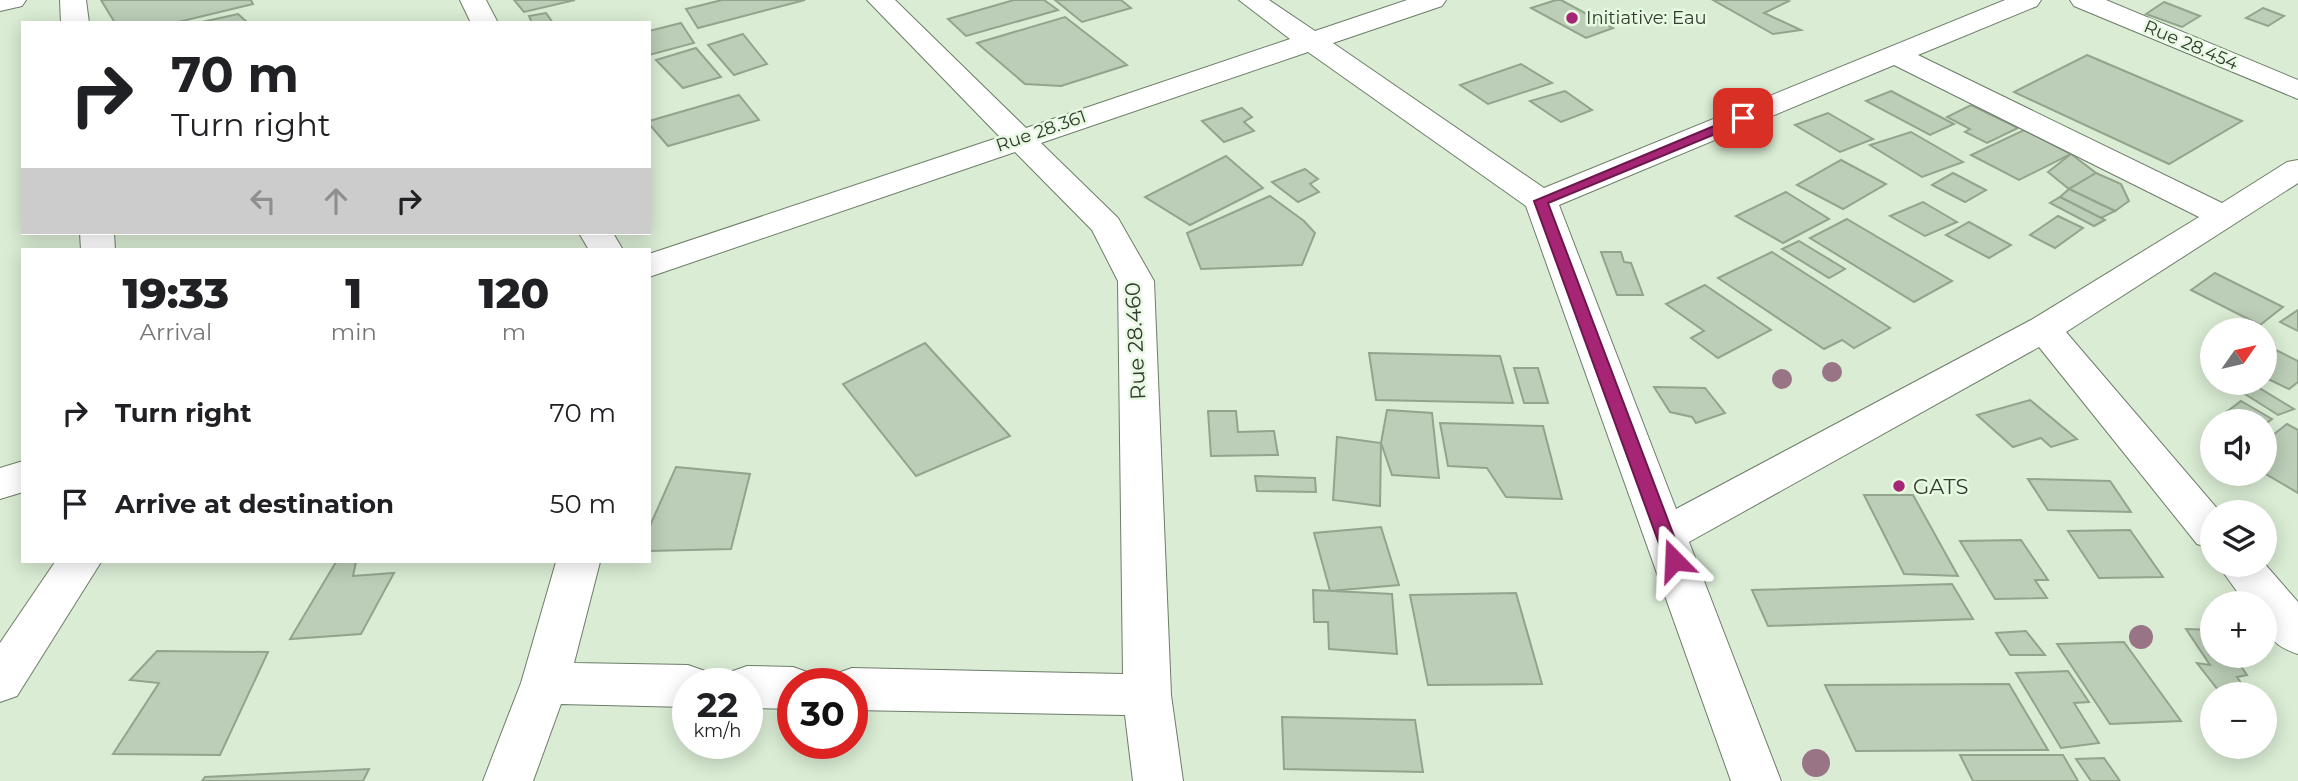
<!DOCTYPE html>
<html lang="en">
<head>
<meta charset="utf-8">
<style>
  :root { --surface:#fff; --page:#f2f2f2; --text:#202124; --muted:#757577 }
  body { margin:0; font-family:Montserrat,sans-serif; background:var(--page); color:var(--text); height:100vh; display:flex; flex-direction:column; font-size:26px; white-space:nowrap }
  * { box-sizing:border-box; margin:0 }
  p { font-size:23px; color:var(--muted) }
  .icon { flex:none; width:38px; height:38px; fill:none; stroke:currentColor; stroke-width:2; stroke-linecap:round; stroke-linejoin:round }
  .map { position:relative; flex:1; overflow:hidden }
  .panel { position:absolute; left:21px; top:248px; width:630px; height:315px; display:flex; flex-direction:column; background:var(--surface); border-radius:0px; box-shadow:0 4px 18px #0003 }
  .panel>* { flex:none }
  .top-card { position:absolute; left:21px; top:21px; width:630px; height:214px; border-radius:0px; box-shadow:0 4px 18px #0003; background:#fff; color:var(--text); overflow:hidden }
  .needle { width:46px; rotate:56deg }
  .tools { position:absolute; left:2200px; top:318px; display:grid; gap:14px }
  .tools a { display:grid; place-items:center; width:77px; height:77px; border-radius:50%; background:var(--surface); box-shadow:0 4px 18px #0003; font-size:35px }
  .speed { position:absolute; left:672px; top:668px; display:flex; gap:14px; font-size:35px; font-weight:700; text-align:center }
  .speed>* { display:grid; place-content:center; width:91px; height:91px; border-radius:50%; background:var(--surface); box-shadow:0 4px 18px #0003; line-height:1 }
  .speed small { font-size:18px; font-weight:400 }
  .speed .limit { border:10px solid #d22; background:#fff; color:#111 }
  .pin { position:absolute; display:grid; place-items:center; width:60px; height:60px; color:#fff; margin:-30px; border-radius:14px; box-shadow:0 4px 10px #0006 }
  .me { position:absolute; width:77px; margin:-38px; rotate:339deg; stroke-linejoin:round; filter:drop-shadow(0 0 5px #0008) }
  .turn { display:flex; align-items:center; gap:24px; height:147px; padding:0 35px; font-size:32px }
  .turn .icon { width:91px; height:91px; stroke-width:2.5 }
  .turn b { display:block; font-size:49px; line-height:60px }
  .lanes { display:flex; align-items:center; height:66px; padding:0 35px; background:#0003; justify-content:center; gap:35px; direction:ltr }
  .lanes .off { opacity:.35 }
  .eta { display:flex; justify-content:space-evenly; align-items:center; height:119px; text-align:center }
  .eta b { font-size:42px; font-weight:800; line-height:49px }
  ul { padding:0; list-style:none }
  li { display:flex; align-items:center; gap:21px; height:91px; padding:0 35px }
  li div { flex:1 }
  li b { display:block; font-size:26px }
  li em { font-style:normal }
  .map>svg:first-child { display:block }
  .building { fill:#bcceb7; stroke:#93a48d; stroke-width:2 }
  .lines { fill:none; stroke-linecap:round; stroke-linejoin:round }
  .minor-casing { stroke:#6d7d68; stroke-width:2 }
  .minor { fill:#fff; fill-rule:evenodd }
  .tree { fill:#997485 }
  .route { fill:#a62575; stroke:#6c184c; stroke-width:2 }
  .poi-dot { fill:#a62575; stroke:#e7fae1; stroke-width:2.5 }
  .labels { text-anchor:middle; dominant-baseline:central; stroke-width:5; stroke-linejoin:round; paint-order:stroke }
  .far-poi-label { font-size:18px; fill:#333b31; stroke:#e7fae1; text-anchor:start }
  .far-street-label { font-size:18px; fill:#333b31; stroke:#e7fae1 }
  .street-label { font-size:21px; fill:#333b31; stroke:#e7fae1 }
  .poi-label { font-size:21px; fill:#333b31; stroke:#e7fae1; text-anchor:start }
</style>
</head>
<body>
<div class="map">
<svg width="2298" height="781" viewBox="0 0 2298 781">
  <rect width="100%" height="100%" fill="#daecd4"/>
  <g class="building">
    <polygon points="101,0 251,0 253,4 174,23 115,23"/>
    <polygon points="514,0 575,0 524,12"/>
    <polygon points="722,0 805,0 698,28 686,9"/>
    <polygon points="1014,0 1044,0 1058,10 966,36 948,19"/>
    <polygon points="1055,0 1121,0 1131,8 1082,22"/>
    <polygon points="1556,0 1561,0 1613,28 1586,38 1531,8"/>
    <polygon points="1713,0 1787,0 1789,1 1764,13 1801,30 1773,34"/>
    <polygon points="2164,2 2200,16 2182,27 2146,14"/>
    <polygon points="2263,8 2284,16 2268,26 2246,18"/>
    <polygon points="546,13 553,23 532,23 529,16"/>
    <polygon points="238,14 248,23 197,23"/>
    <polygon points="1065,17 1127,65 1061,86 1025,84 977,43"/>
    <polygon points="681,23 694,43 649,55 649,31"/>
    <polygon points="743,34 767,64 734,75 708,45"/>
    <polygon points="696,48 721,77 683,88 656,60"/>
    <polygon points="2087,55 2242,121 2169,164 2014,92"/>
    <polygon points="1521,64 1552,83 1488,104 1460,85"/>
    <polygon points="1565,91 1592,110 1561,122 1530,101"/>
    <polygon points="1891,91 1954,124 1930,135 1866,101"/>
    <polygon points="739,95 759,120 668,146 649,124 649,121"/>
    <polygon points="1971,105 2018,128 1987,143 1965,132 1970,129 1947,117"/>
    <polygon points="1242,108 1252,117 1244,122 1254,131 1224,142 1202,121"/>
    <polygon points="1828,113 1873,139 1840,152 1795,125"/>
    <polygon points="2024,130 2071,154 2019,180 1971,155"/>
    <polygon points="1911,132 1963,162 1922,177 1870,145"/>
    <polygon points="2071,154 2096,173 2069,189 2048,172"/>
    <polygon points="1226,156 1263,188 1190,225 1145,197"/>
    <polygon points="1841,160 1886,184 1843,209 1797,185"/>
    <polygon points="1305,169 1318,179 1310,184 1319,192 1298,202 1272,182"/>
    <polygon points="1953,173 1986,190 1965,202 1932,185"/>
    <polygon points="2096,173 2121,184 2129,201 2115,211 2069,189"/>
    <polygon points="2069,189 2115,211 2101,218 2060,197"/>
    <polygon points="1786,192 1829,219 1783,243 1736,216"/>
    <polygon points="1270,196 1304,221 1315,233 1302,265 1201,269 1187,233"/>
    <polygon points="2060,197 2105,220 2094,226 2050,203"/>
    <polygon points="1923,202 1957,222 1925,236 1890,216"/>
    <polygon points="2058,216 2083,228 2055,248 2030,235"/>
    <polygon points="1847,219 1952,281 1914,302 1810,238"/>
    <polygon points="1969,222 2011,245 1989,258 1946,235"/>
    <polygon points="1799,241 1845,269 1829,278 1782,249"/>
    <polygon points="1601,252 1621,252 1624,262 1631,263 1643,295 1617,295"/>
    <polygon points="1772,252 1890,328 1854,348 1842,340 1824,349 1718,278"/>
    <polygon points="2215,273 2283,307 2260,325 2191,290"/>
    <polygon points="1705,285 1771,330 1718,358 1691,338 1704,331 1666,304"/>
    <polygon points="2298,310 2298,331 2280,322"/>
    <polygon points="925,343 1010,436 916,476 843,384"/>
    <polygon points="2264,344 2298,361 2298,382 2289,389 2264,377"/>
    <polygon points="1369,353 1500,356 1513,403 1376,400"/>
    <polygon points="1514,368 1538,368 1548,403 1524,403"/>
    <polygon points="2241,383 2251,383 2294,409 2278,415 2237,389"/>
    <polygon points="1654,387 1705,388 1725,413 1696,423 1692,417 1670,412"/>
    <polygon points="2030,400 2077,439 2051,447 2041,438 2013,447 1977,415"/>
    <polygon points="2241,401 2272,419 2264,425 2264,422 2213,422"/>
    <polygon points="1387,410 1432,413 1439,478 1392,475 1381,443"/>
    <polygon points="1208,411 1236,411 1238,432 1274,431 1278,455 1211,456"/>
    <polygon points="1440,423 1543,426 1562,499 1506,497 1487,468 1448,466"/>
    <polygon points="2287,424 2298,430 2298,493 2264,473 2264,442"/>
    <polygon points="1337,437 1381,443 1380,506 1333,500"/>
    <polygon points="676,467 750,474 731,549 649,551 649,528"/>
    <polygon points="1255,476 1315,478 1316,492 1257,491"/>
    <polygon points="2028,479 2110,481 2131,512 2048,510"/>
    <polygon points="1864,495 1913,495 1958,576 1904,574"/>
    <polygon points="1381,527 1399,585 1330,591 1314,533"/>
    <polygon points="2130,530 2163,577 2099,578 2068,531"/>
    <polygon points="2021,540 2048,580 2035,580 2047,598 1995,599 1960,541"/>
    <polygon points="336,562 356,562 353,576 394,573 361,634 290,639"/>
    <polygon points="1952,584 1973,619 1768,626 1752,590"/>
    <polygon points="1313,590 1392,594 1397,654 1329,649 1328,622 1314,622"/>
    <polygon points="1516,593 1542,684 1428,685 1410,595"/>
    <polygon points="2186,629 2212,630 2212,656 2234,656 2247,675 2237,677 2249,695 2222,695 2197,663 2210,665"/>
    <polygon points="2026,631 2045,655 2010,655 1996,633"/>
    <polygon points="2124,642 2181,721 2110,724 2057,644"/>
    <polygon points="157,651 268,652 220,755 113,754 159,683 130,680"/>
    <polygon points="2068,671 2089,702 2074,703 2099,743 2061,748 2016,673"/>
    <polygon points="2009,684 2048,750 1856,751 1825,685"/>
    <polygon points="1282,717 1415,720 1423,772 1284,769"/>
    <polygon points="1960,755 2063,755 2078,781 1973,781"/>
    <polygon points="2104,758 2120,781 2091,781 2076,759"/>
    <polygon points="369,769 363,781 202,781 205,777"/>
  </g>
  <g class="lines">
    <defs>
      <g id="minor">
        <polygon points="0,0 26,0 22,6 0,11"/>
        <polygon points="60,0 86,0 89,23 61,23"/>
        <polygon points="460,0 486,0 498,23 471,23"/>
        <path d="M867 0H895L1026 128 1290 39 1239 0H1269L1315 31 1407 0H1446L1442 6 1333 43 1544 188 2005 0H2041L2037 6 1918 55 2222 203 2287 162 2298 160V183L2066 332 2221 513H2212V549L2197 544 2039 347 1689 542 1781 781H1731L1526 206 1308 52 1041 143 1118 218 1154 281 1171 695 1183 781H1133L1125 715 852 710V684H830L835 674 852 668 1123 674 1118 281 1092 230 1015 152 649 277V254L1000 137ZM1894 65 2199 217 2031 320 1676 509 1559 205Z"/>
        <polygon points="2070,0 2106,0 2298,80 2298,99 2074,6"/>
        <polygon points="80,233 114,233 115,250 81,250"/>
        <polygon points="579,233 613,233 623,250 589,250"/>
        <polygon points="23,461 23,492 0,499 0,468"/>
        <polygon points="55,562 101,562 17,696 0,702 0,643"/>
        <polygon points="556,562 600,562 574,663 688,665 705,671 711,684 688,684 688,707 561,704 533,781 483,781 521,683"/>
        <path d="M2264 563 2298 602V654C2270 645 2264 632 2264 604H2246L2218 565Z"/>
        <polygon points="747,666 793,667 810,673 815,684 793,684 793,709 747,708 747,684 724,684 730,672"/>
      </g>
    </defs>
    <use href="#minor" class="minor-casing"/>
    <use href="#minor" class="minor"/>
  </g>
  <g class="tree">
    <circle cx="1832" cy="372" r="10"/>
    <circle cx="1782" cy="379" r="10"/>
    <circle cx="2141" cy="637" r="12"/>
    <circle cx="1816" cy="763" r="14"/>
  </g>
  <polygon class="route" points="1743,114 1749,118 1747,121 1548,203 1683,560 1674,567 1665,560 1534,201"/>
  <g class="poi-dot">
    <circle cx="1572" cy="18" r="7"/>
    <circle cx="1899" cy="486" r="7"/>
  </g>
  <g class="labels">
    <g class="far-poi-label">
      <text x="1586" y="18">Initiative: Eau</text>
    </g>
    <g class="far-street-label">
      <text transform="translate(2191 45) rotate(23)">Rue 28.454</text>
      <text transform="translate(1041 131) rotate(-19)">Rue 28.361</text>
    </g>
    <g class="street-label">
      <text transform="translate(1135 341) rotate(-93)">Rue 28.460</text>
    </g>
    <g class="poi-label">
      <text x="1913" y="486">GATS</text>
    </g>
  </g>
</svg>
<div class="tools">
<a><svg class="needle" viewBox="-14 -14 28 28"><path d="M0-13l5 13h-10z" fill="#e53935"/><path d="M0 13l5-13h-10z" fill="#757577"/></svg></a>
<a><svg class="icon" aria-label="sound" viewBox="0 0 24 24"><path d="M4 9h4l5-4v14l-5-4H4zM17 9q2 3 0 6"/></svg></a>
<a><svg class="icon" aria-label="layers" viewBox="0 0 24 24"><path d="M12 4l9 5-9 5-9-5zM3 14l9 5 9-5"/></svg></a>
<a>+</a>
<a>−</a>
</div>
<div class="speed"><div>22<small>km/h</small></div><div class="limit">30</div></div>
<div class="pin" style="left:1743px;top:118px;background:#d93025"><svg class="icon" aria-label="arrive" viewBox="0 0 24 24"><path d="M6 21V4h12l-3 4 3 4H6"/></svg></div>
<svg class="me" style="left:1674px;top:560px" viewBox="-20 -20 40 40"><path d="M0-17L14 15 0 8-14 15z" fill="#a62575" stroke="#fff" stroke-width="4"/></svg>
<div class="top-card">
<div class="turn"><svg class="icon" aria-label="right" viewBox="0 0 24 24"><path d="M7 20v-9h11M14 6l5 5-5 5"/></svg><div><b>70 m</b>Turn right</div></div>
<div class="lanes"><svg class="icon off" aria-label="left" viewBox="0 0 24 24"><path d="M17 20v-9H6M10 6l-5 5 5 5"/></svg><svg class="icon off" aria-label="ahead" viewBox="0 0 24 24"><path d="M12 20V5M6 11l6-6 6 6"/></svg><svg class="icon" aria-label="right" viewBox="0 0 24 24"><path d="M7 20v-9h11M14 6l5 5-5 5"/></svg></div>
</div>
<section class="panel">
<div class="eta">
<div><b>19:33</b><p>Arrival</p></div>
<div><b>1</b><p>min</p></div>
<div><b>120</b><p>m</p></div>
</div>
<ul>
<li><svg class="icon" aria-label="right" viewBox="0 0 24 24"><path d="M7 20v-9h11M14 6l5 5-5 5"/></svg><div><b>Turn right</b></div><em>70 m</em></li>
<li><svg class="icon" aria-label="arrive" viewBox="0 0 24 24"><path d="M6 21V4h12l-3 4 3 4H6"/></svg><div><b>Arrive at destination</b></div><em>50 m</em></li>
</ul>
</section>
</div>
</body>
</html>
